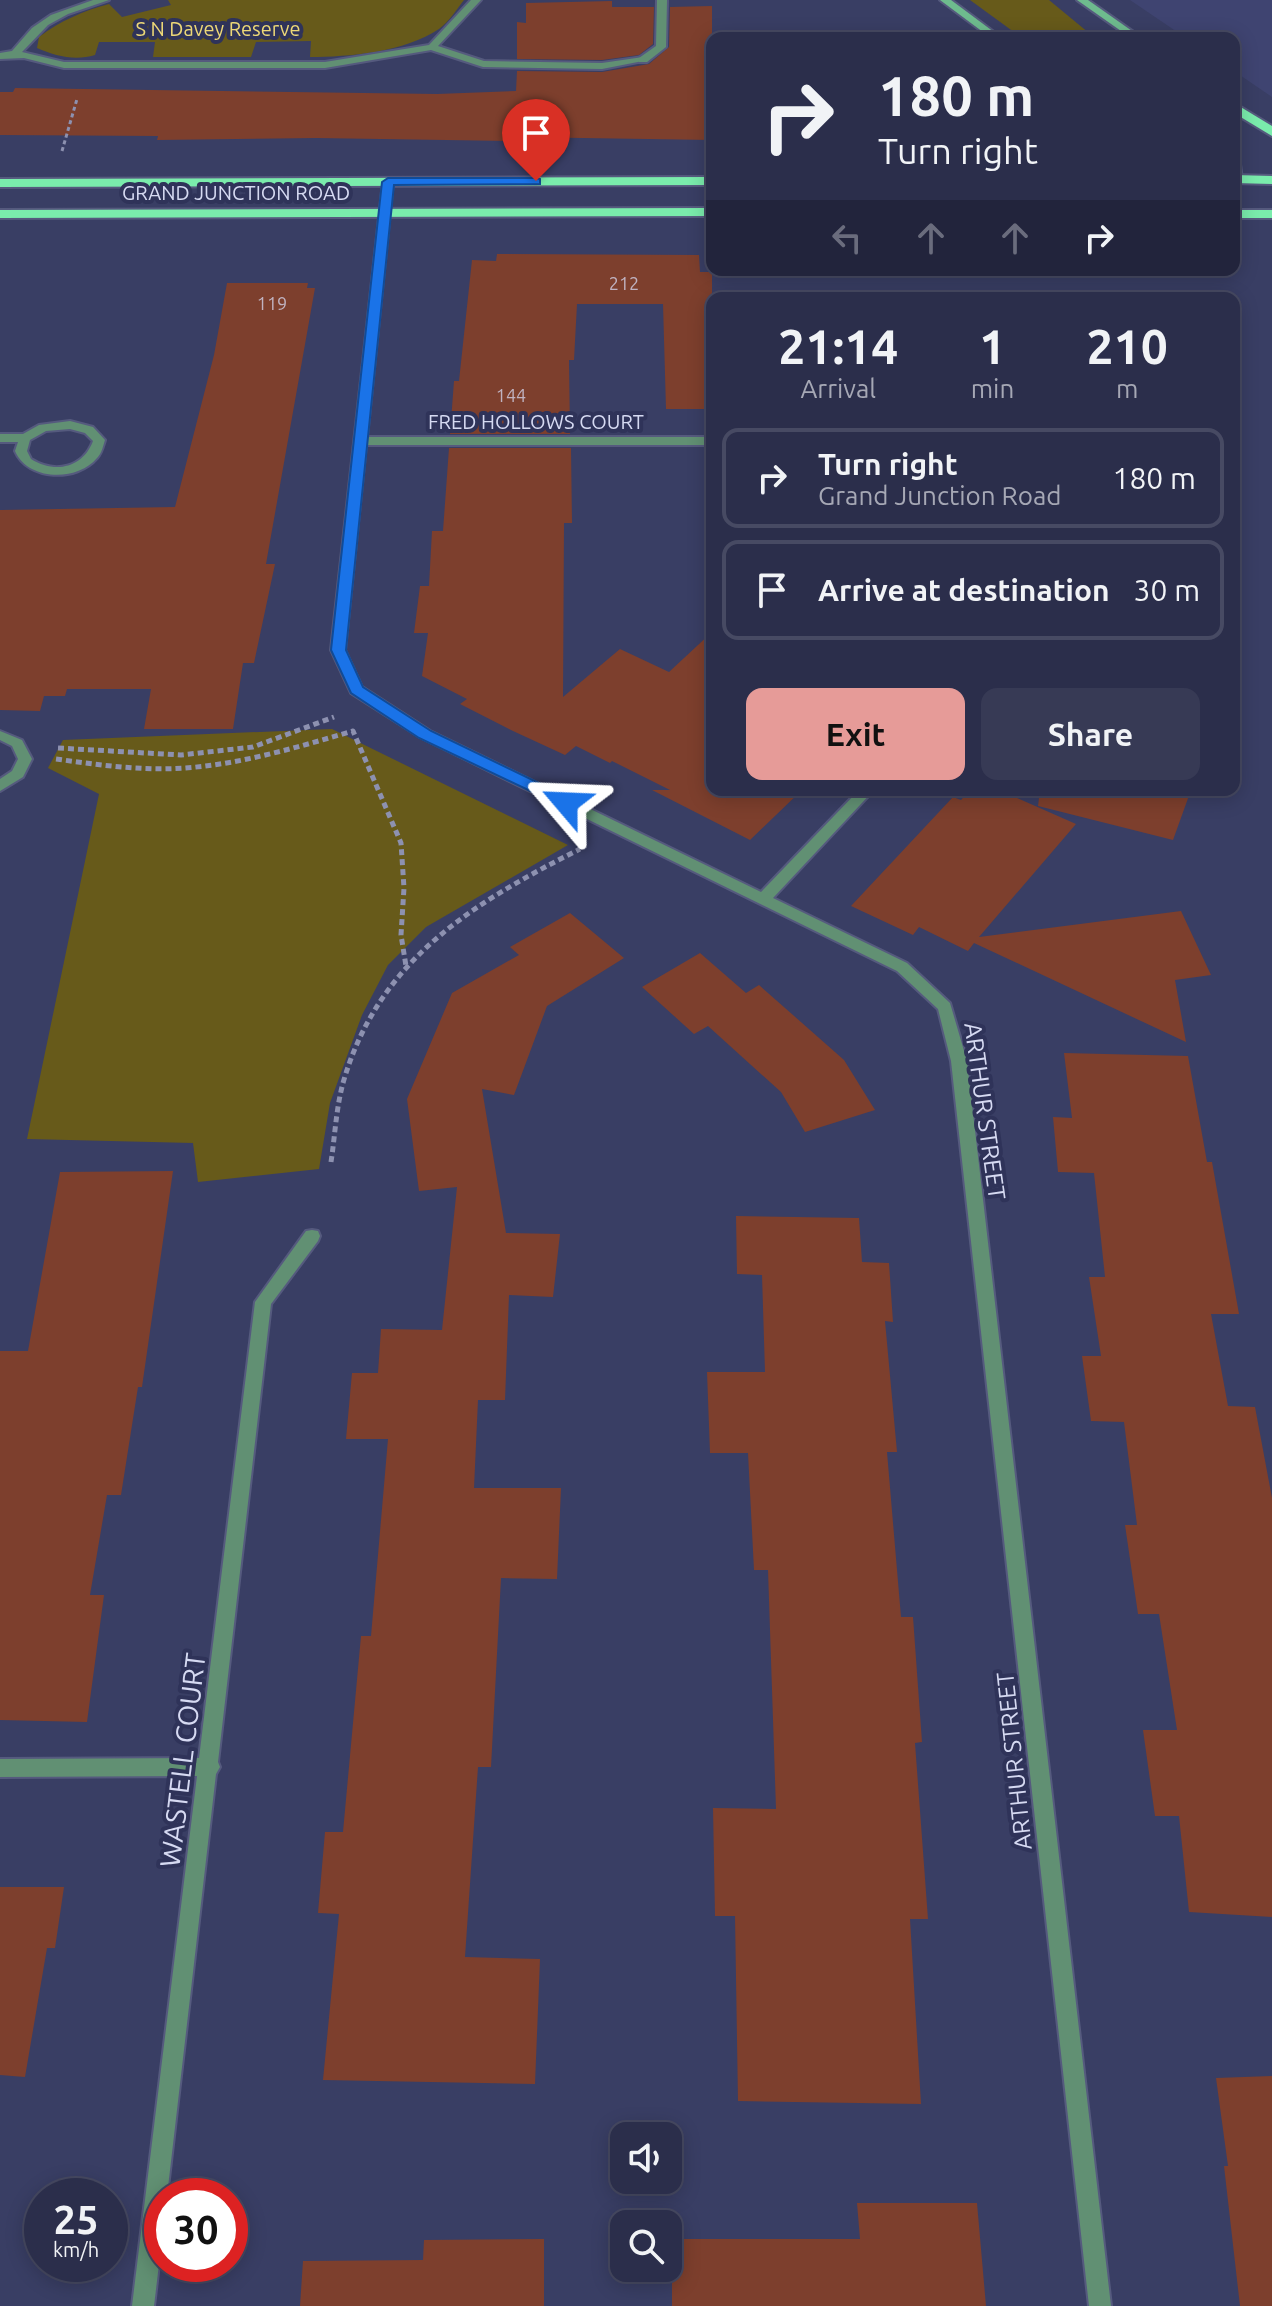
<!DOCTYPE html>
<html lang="en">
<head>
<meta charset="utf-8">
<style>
  :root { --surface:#2b2e4b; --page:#373a55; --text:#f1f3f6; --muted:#a6a8b5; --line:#474a63; --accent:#e69b98 }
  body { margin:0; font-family:Ubuntu,sans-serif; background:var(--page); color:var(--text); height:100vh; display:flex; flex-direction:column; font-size:30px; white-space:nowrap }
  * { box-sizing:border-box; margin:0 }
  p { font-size:26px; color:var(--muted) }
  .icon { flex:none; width:44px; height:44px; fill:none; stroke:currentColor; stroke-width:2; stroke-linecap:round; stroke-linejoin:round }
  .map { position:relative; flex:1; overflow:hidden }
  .details { position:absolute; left:706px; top:292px; width:534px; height:504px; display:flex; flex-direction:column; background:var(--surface); border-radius:16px; box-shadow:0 4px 20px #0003,0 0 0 2px var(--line) }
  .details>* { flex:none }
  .guide { position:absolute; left:706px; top:32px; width:534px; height:244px; border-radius:16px; box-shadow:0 4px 20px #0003,0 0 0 2px var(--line); background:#2b2e4b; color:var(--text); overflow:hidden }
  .tools { position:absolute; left:610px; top:2122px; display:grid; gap:16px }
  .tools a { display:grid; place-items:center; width:72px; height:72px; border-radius:16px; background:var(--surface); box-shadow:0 4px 20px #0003,0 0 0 2px var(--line); font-size:40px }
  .speed { position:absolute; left:24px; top:2178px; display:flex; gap:16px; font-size:40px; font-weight:700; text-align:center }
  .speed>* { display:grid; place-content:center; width:104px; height:104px; border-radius:50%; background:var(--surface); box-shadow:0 4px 20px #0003,0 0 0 2px var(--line); line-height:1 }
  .speed small { font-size:20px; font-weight:400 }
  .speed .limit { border:12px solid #d22; background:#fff; color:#111 }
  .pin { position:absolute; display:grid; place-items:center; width:68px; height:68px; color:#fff; margin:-82px -34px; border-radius:50% 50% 50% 0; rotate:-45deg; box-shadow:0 0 8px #0007 }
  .pin .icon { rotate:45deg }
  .me { position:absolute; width:88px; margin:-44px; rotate:296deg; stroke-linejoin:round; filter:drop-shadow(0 0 6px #0008) }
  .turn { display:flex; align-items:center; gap:28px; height:168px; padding:0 40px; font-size:36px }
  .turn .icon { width:104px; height:104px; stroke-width:2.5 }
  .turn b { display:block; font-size:56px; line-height:68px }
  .lanes { display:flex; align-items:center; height:76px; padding:0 40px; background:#0003; justify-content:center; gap:40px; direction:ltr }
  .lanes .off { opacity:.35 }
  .eta { display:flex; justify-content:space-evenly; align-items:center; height:136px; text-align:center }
  .eta b { font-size:48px; font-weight:600; line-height:56px }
  .cta { display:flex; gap:16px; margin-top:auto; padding:16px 40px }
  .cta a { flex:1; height:92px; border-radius:16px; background:var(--accent); color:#111; font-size:32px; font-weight:600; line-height:92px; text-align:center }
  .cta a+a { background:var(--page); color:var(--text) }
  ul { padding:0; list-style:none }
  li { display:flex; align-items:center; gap:24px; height:100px; margin:0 16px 12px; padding:0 24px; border:4px solid var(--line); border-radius:16px }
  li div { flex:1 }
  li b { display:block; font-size:30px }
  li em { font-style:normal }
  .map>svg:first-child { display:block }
  .built { fill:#3f4471 }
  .green { fill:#675a1a }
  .building { fill:#7d3f2d }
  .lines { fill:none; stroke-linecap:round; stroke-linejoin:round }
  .service-casing { stroke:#555a7e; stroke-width:4 }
  .minor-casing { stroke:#555a7e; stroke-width:4 }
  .secondary-casing { stroke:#555a7e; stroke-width:4 }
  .trunk-casing { stroke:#555a7e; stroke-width:4 }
  .path-far1 { stroke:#8d91b0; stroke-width:3; stroke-dasharray:4 3; stroke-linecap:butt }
  .path { stroke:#8d91b0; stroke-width:5; stroke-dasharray:6 4; stroke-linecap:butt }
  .service { fill:#619073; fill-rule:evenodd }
  .minor { fill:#619073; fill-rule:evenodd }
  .secondary { fill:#6ebb8e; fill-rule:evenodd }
  .trunk { fill:#7aecac; fill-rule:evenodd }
  .route { fill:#1a73e8; stroke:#114b97; stroke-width:2 }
  .labels { text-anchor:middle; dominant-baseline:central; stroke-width:8; stroke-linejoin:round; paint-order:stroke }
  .far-number-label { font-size:18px; fill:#c0b3c1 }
  .far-park-label { font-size:20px; fill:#edd877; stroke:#2f3359 }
  .far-street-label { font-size:20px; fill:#d6daf2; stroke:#2f3359 }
  .street-label { font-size:24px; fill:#d6daf2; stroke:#2f3359 }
  .near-street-label { font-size:28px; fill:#d6daf2; stroke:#2f3359 }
</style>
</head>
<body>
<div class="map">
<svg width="1272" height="2306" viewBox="0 0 1272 2306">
  <rect width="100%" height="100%" fill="#393e64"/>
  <polygon class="built" points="1130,0 1272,0 1272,97 1234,71 1234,38 1186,38"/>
  <g class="green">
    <path d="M168 0H464C457 9 449 22 439 29 405 52 349 57 310 57L311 41 256 42 251 57H153L155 42H99L95 55C75 61 55 56 37 48L39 37C60 21 83 11 109 4L122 17 171 5Z"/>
    <polygon points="970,0 1049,0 1095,38 1022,38"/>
    <polygon points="332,729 568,845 426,927 388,965 362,1015 330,1103 319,1169 198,1182 193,1143 27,1139 99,794 48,768 63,740"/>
  </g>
  <g class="building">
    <polygon points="612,1 612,7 654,7 653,44 639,55 602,60 517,59 517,22 526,23 526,3"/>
    <polygon points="712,6 712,140 517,137 517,141 316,138 157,140 158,136 0,135 0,92 13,92 15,88 437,94 516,91 517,71 602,72 649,64 669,47 670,7"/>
    <polygon points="497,254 699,255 700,272 712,272 712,409 666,409 663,304 577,304 574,360 569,360 570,434 450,434 454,381 459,381 472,260 496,261"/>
    <polygon points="227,283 308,283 307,288 315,288 266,564 275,564 254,663 243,663 233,729 144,729 151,689 67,689 65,696 44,696 40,711 0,710 0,510 175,507 214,355"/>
    <polygon points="449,448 571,448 572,523 564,523 563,697 620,649 669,672 712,632 712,790 802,790 750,840 652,790 670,790 612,761 610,763 576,746 565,755 513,731 460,704 467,699 422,676 428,633 414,633 420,586 429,586 432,531 443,531"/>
    <polygon points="970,790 999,790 1076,824 979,937 1181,911 1211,975 1175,980 1186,1042 974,943 968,951 919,927 913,935 851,906 953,797 961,800"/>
    <polygon points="1040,790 1191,790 1173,840 1038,806"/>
    <polygon points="570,913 624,958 547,1006 514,1095 482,1089 506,1233 560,1234 553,1297 509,1295 505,1400 478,1400 474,1488 561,1488 557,1579 501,1578 491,1767 478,1767 465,1957 540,1959 535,2084 323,2080 339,1914 318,1913 325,1832 343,1832 361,1636 371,1636 388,1439 346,1439 352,1373 378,1373 381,1329 442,1330 457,1187 419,1191 407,1099 452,993 519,955 510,947"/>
    <polygon points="700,953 746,993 759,985 844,1060 875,1110 805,1132 781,1092 708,1026 694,1034 642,987"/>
    <polygon points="1064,1053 1188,1056 1207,1162 1212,1162 1239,1314 1211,1314 1228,1406 1255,1407 1272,1498 1272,1917 1189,1912 1179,1816 1155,1816 1143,1730 1177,1730 1159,1614 1138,1614 1125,1525 1137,1525 1124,1422 1091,1421 1082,1356 1101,1356 1089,1277 1105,1277 1094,1173 1058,1172 1053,1117 1072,1118"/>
    <polygon points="173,1171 142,1387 138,1387 121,1495 107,1495 90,1595 104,1595 87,1722 0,1720 0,1351 28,1351 60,1172"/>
    <polygon points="736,1216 859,1218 862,1262 889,1263 893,1322 885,1321 897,1452 887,1452 901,1617 913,1617 922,1742 915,1743 928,1919 910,1919 921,2104 738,2101 735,1916 715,1916 713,1808 776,1809 768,1570 754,1570 748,1453 710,1453 707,1372 765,1372 762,1275 737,1274"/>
    <polygon points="0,1887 64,1887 55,1948 47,1948 25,2077 0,2075"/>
    <polygon points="1272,2076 1272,2306 1240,2306 1224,2166 1228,2166 1216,2078"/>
    <polygon points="857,2203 977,2203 986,2306 672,2306 672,2239 860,2239"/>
    <polygon points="544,2239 544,2306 300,2306 303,2261 423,2260 424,2240"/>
  </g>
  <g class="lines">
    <defs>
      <polygon id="service" points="657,0 667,0 666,47 647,62 639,62 639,58 656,46"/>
      <g id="minor">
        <polygon points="93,0 109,0 68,14 48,25 22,52 64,62 325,62 429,45 471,0 481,0 438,46 484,61 602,63 643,57 648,60 602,69 483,67 431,50 325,68 64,68 24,58 0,59 0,53 12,51 32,28 51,15"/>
        <polygon points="388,179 393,182 367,437 712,437 712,445 366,445 345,650 362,687 430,731 761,892 859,790 874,790 773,898 907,963 950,1003 967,1061 1111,2306 1089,2306 951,1061 938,1009 897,971 420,737 351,693 331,650 383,182"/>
        <path d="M70 421 93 427 105 440C103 446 102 453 97 458 77 482 28 481 15 451L18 442H0V434H23L39 425ZM70 429 85 433 93 441C83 468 55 474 31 459L27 451 30 440 46 431Z"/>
        <polygon points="0,731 22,740 32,759 23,777 0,791 0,779 12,771 18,759 12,746 0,740"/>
        <polygon points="312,1230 318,1231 320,1236 318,1241 271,1304 218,1762 220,1767 216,1774 167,2196 162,2196 162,2239 154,2306 132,2306 197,1776 0,1777 0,1759 199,1758 255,1302 306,1231"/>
      </g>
      <g id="secondary">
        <polygon points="940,0 951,0 1002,38 991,38"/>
        <polygon points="1077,0 1088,0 1142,38 1131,38"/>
        <polygon points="1234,154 1239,157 1242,179 1238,189 1234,190"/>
      </g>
      <g id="trunk">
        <polygon points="1234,103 1272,126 1272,136 1234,113"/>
        <polygon points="1234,175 1272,176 1272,184 1234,183"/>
        <polygon points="712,177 712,185 0,187 0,179"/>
        <polygon points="712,208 712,216 0,218 0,210"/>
        <rect x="1234" y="210" width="38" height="8"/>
      </g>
    </defs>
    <use href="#service" class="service-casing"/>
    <use href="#minor" class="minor-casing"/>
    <use href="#secondary" class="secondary-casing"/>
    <use href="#trunk" class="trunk-casing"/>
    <polyline class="path-far1" points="62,151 77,99"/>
    <g class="path">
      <polyline points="58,748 181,755 253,747 334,717"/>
      <path d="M56 759C99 765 142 771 185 768 242 764 298 747 353 731L401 843 404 888 401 935 406 966"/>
      <path d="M331 1162C335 1136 336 1109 343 1083 378 960 473 903 580 849"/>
    </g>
    <use href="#service" class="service"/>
    <use href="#minor" class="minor"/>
    <use href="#secondary" class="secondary"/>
    <use href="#trunk" class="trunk"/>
  </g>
  <polygon class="route" points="536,178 540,179 540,184 394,185 346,650 363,687 431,731 572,799 572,807 566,808 419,738 351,693 331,650 382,182 388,178"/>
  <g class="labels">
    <g class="far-number-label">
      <text x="624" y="283">212</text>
      <text x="272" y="303">119</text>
      <text x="511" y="395">144</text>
    </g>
    <g class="far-park-label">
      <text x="218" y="28">S N Davey Reserve</text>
    </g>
    <g class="far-street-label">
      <text x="236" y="192">GRAND JUNCTION ROAD</text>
      <text x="536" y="421">FRED HOLLOWS COURT</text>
    </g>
    <g class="street-label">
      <text transform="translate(985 1111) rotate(82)">ARTHUR STREET</text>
      <text transform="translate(1014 1761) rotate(-96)">ARTHUR STREET</text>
    </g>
    <g class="near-street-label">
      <text transform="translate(182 1760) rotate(-83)">WASTELL COURT</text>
    </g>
  </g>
</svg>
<div class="tools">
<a><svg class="icon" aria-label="sound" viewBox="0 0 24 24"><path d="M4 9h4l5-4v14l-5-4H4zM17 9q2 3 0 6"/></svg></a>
<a><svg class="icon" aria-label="search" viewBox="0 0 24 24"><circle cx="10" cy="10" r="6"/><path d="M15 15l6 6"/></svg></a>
</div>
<div class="speed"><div>25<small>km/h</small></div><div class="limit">30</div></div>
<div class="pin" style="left:536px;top:181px;background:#d93025"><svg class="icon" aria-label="arrive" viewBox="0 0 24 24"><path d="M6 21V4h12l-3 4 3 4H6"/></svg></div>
<svg class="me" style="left:566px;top:803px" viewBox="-20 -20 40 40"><path d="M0-17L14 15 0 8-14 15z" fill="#1a73e8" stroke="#fff" stroke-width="4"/></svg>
<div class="guide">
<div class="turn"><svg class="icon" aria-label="right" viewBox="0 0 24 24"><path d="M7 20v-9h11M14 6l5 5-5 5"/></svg><div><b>180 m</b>Turn right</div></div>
<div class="lanes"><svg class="icon off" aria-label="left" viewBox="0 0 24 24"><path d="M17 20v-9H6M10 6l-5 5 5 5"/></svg><svg class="icon off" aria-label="ahead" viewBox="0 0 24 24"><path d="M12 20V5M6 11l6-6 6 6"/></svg><svg class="icon off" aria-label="ahead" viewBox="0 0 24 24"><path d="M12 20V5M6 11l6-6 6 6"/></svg><svg class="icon" aria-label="right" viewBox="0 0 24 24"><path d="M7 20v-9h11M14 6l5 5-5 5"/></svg></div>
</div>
<section class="details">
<div class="eta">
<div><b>21:14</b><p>Arrival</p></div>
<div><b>1</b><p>min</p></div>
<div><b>210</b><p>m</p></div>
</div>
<ul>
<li><svg class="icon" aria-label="right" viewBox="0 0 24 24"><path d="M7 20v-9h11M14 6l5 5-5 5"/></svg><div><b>Turn right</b><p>Grand Junction Road</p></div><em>180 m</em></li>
<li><svg class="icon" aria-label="arrive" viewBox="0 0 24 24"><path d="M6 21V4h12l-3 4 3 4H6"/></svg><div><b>Arrive at destination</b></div><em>30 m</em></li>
</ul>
<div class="cta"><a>Exit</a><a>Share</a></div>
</section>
</div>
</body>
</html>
